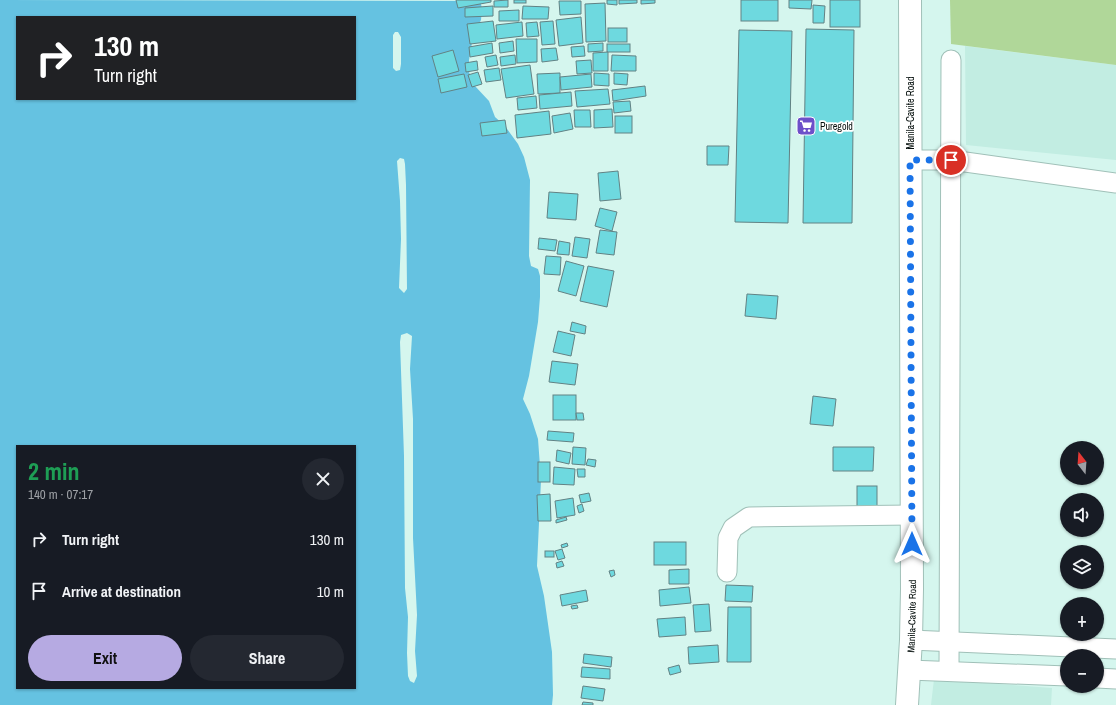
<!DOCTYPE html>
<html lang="en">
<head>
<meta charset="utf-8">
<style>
  :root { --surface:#171b24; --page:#242831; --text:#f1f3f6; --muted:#9ea1a6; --accent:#b6aae2 }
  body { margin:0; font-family:"Archivo Narrow",sans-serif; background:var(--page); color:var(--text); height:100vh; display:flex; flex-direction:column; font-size:15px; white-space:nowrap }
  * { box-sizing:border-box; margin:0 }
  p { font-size:13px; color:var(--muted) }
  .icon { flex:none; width:22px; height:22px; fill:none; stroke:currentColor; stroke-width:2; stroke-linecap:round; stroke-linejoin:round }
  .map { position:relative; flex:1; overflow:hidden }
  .drawer { position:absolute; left:16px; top:445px; width:340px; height:244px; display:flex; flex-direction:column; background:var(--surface); border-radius:0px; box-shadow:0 1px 3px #0004 }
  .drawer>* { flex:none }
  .guide { position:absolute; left:16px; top:16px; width:340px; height:84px; border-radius:0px; box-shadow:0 1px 3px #0004; background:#202124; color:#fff; overflow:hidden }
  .needle { width:26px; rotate:343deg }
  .fabs { position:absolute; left:1060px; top:441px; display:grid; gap:8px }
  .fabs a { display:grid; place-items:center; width:44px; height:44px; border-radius:50%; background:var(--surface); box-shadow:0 1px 3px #0004; font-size:20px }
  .pin { position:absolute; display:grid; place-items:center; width:34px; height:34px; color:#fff; margin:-17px; border:2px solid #fff; border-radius:50%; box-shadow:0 1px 4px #0007 }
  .me { position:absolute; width:44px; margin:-22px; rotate:0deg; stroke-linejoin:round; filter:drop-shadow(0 0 3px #0008) }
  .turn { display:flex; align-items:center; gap:14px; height:84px; padding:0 12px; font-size:18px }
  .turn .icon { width:52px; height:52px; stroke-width:2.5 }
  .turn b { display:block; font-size:28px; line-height:34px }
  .round { display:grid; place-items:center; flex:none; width:42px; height:42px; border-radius:21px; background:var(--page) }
  .overview { display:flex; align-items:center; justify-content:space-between; height:68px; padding:0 12px }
  h1 { font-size:24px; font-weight:700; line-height:30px; color:#1e9e55 }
  .primary-button { display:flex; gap:8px; margin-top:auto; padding:8px 12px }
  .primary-button a { flex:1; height:46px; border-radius:24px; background:var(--accent); color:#111; font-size:16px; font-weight:700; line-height:46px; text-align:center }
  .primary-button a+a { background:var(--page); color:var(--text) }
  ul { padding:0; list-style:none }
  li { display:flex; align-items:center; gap:12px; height:52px; padding:0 12px }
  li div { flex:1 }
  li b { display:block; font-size:15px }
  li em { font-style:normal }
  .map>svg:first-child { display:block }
  .built { fill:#c2ede2 }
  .green { fill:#b0d799 }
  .water { fill:#65c2e1; fill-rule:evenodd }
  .pier { fill:#d5f6ee }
  .building { fill:#6ed9df; stroke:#628284 }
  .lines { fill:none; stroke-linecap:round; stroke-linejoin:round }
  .minor-casing { stroke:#a0c0b8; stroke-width:21 }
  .secondary-casing { stroke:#a0c0b8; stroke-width:24 }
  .minor { stroke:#fff; stroke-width:19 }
  .secondary { stroke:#fff; stroke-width:22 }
  .route { stroke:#1a73e8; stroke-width:7; stroke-dasharray:0 12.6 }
  .labels { text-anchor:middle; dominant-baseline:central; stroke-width:3.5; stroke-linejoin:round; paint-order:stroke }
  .street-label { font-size:10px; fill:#040e0c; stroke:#fff }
  .poi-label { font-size:10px; fill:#040e0c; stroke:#fff; text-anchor:start }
</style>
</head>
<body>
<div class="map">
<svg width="1116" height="705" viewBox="0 0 1116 705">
  <rect width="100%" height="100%" fill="#d5f6ee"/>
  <g class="built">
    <polygon points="965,46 1116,65 1116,160 966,145"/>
    <polygon points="934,679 1052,688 1051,705 931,705"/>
  </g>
  <polygon class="green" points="950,0 1116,0 1116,65 951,44"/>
  <path class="water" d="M0 0 480 1 482 8 481 20 473 37 469 60V72L474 85 489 101 495 117 505 126 518 144 524 157 530 180 529 256 531 266 538 269 540 276V297L538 322 529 376 523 399 530 414 538 439 541 480 537 566 544 596 552 652 553 695 552 705H0ZM17 17H355V99H17ZM17 446H355V688H17Z"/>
  <g class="pier">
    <polygon points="395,32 398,32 401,37 401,64 400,70 396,71 393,68 393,35"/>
    <polygon points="400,158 404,159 405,164 406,185 407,289 404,293 399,288 401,239 400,201 397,161"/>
    <polygon points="407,333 412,336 410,369 413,419 413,538 417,615 415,651 417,676 414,683 410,681 408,676 407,653 408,617 405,588 404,456 400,342 401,335"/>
  </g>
  <g class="building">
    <polygon points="456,0 491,0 491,2 458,8"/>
    <polygon points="508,0 508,7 494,7 494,1"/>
    <rect x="514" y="0" width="12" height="3"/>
    <polygon points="607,0 617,0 617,5 607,4"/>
    <polygon points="619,0 637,0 637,3 619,4"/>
    <polygon points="641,0 655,0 655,3 641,4"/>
    <rect x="741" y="0" width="37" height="21"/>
    <polygon points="789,0 812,0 811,9 789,8"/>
    <rect x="830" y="0" width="30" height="27"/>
    <polygon points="559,1 581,1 581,14 560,15"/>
    <polygon points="605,3 606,41 586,42 585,4"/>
    <polygon points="813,5 825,6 824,23 813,23"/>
    <polygon points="493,6 493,16 465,17 465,8"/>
    <polygon points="523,6 549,7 548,19 522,19"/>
    <polygon points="519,10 519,21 499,21 499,11"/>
    <polygon points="581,17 583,43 559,46 556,20"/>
    <polygon points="493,21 496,41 470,44 467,24"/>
    <polygon points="553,21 555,44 542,45 540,22"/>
    <polygon points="522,22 523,36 497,39 496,25"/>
    <polygon points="537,22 539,36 527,37 526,23"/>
    <rect x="608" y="28" width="19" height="14"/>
    <polygon points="806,29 854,30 852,223 803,223"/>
    <polygon points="739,30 792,31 788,223 735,222"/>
    <polygon points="516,39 537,39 537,62 517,63"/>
    <polygon points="513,41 514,51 500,53 499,43"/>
    <polygon points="492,43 493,53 470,57 469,47"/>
    <polygon points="603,43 603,51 588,52 588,44"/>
    <rect x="607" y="44" width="23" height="8"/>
    <polygon points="584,46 585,56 572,57 571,47"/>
    <polygon points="556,48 558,60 542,62 541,49"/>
    <polygon points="453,50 459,71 438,77 432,56"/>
    <polygon points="608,52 608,71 593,71 593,53"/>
    <polygon points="496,55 498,65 487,67 485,57"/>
    <polygon points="515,55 516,64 501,66 500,57"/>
    <polygon points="612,55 636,56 636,71 611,71"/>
    <polygon points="591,60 592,73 577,74 576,61"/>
    <polygon points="477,61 478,70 466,72 465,63"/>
    <polygon points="530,65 534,94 506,98 501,69"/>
    <polygon points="499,68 501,80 486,82 484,70"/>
    <polygon points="478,72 482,84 472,87 468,75"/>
    <polygon points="560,73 560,93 538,94 537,74"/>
    <polygon points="594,73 609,74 609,86 594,85"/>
    <polygon points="614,73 628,74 627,85 614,84"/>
    <polygon points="464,74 467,87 441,93 438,79"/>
    <polygon points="591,74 592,87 561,90 560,77"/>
    <polygon points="645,86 646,96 613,101 612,90"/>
    <polygon points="608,89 610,104 577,107 575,91"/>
    <polygon points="571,92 572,106 540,109 539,95"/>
    <polygon points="536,96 537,108 518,110 517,98"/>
    <polygon points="630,101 631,111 614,113 613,102"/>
    <polygon points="612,109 613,127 594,128 594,110"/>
    <polygon points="574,110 590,110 591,127 575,127"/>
    <polygon points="549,111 551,134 517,138 515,115"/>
    <polygon points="570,113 573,129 554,133 552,116"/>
    <rect x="615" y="116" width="17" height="17"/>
    <polygon points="505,120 507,133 482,136 480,123"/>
    <polygon points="707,146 729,146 728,165 707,165"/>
    <polygon points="618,171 621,199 600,201 598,173"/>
    <polygon points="549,192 578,194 576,220 547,218"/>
    <polygon points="600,208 617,212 612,231 595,226"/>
    <polygon points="600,230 617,232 614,255 596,253"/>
    <polygon points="575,237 590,239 587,258 572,256"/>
    <polygon points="539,238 557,240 555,251 538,249"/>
    <polygon points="559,241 570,243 569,255 557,254"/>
    <polygon points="546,256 561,257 560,275 544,274"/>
    <polygon points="566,261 584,266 576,296 558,291"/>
    <polygon points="588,266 614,271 607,307 580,301"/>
    <polygon points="747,294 778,296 776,319 745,316"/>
    <polygon points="572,322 586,326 585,334 570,331"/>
    <polygon points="558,331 575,335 571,356 553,352"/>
    <polygon points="552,361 578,364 575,385 549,382"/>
    <rect x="553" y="395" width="23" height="25"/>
    <polygon points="813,396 836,399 833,426 810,424"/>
    <polygon points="576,413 583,413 584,420 577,420"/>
    <polygon points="548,431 574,433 573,442 547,440"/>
    <polygon points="573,447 586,448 585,465 572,464"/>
    <polygon points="833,447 874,447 873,471 833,471"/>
    <polygon points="557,450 571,453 569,464 556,461"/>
    <polygon points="588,459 596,460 595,467 586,465"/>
    <rect x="538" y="462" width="12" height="20"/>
    <polygon points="554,467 575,469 574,485 553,484"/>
    <polygon points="577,469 585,469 585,477 578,477"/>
    <rect x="857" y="486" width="20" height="22"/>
    <polygon points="589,493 591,501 581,503 579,495"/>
    <polygon points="550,494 551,521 538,521 537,495"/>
    <polygon points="573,498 575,515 557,518 555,501"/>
    <polygon points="582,504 584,511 579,513 577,506"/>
    <polygon points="566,517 567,520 556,523 556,520"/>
    <rect x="654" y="542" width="32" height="23"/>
    <polygon points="567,543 568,546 562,548 561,545"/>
    <polygon points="562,549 565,558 558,560 555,551"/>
    <rect x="545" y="551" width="9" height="6"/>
    <polygon points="562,561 564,566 557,568 556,563"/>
    <polygon points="689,569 689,584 669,584 669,570"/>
    <polygon points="614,570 615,575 611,577 609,571"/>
    <polygon points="726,585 753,586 752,602 725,601"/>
    <polygon points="689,587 691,603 660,606 659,590"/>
    <polygon points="586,590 588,601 562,606 560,595"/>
    <polygon points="709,604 711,631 695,632 693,605"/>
    <polygon points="577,605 578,608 572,609 571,606"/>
    <polygon points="728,607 751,607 751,662 727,662"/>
    <polygon points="685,617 686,635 659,637 657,619"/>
    <polygon points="718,645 719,662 689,664 688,647"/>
    <polygon points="584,654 612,657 611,667 583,663"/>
    <polygon points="679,665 681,672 670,675 668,668"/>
    <polygon points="582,667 610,669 610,679 581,677"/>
    <polygon points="583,686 605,689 603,701 581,698"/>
    <polygon points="583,702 593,703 593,705 582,705"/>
  </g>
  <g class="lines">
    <defs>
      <g id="minor">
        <polyline points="910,160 951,160 1116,183"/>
        <polyline points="727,572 728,538 733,528 749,517 912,515"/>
        <polyline points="911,640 1116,649"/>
        <polyline points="909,670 1067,676"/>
        <polyline points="949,671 951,60"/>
        <polyline points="1097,678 1116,679"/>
      </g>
      <g id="secondary">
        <path id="s1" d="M907 705 911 640 912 589 910 0"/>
      </g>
    </defs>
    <use href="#minor" class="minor-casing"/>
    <use href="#secondary" class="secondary-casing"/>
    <use href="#minor" class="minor"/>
    <use href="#secondary" class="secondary"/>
  </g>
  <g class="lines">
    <polyline class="route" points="912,544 910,160 951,160"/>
  </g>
  <defs>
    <symbol id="supermarket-square" viewBox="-11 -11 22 22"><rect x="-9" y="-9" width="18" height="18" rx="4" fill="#6d50c9" stroke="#fff"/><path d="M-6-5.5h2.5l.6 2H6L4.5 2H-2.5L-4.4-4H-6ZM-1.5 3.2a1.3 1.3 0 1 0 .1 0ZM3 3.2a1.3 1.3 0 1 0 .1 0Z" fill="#fff"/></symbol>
  </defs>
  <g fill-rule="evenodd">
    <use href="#supermarket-square" x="795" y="115" width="22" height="22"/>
  </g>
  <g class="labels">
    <g class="street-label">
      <text transform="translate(910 113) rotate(-90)">Manila-Cavite Road</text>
      <text stroke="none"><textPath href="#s1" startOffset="89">Manila-Cavite Road</textPath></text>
    </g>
    <g class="poi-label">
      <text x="820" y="126">Puregold</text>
    </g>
  </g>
</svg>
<div class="fabs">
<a><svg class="needle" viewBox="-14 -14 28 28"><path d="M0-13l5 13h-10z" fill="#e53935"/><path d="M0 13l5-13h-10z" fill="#9ea1a6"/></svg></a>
<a><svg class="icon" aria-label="sound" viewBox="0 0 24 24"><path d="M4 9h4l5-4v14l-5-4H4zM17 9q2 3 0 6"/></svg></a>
<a><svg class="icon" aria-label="layers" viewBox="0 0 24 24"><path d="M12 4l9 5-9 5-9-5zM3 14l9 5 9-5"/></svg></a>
<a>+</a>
<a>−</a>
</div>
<div class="pin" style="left:951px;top:160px;background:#d93025"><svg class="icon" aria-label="arrive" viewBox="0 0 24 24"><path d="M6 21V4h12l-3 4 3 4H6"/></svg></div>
<svg class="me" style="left:912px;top:544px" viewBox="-20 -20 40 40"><path d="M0-17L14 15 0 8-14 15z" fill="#1a73e8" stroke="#fff" stroke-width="4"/></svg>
<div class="guide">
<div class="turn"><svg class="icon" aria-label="right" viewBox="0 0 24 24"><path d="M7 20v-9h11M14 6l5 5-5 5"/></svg><div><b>130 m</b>Turn right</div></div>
</div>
<section class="drawer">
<div class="overview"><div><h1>2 min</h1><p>140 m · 07:17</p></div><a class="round"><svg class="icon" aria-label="close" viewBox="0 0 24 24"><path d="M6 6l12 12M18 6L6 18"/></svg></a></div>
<ul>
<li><svg class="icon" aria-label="right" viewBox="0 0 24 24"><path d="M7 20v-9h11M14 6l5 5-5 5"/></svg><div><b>Turn right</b></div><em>130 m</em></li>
<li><svg class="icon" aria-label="arrive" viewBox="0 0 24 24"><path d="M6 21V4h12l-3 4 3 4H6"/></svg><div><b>Arrive at destination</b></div><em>10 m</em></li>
</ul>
<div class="primary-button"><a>Exit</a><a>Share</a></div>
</section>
</div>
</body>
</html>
